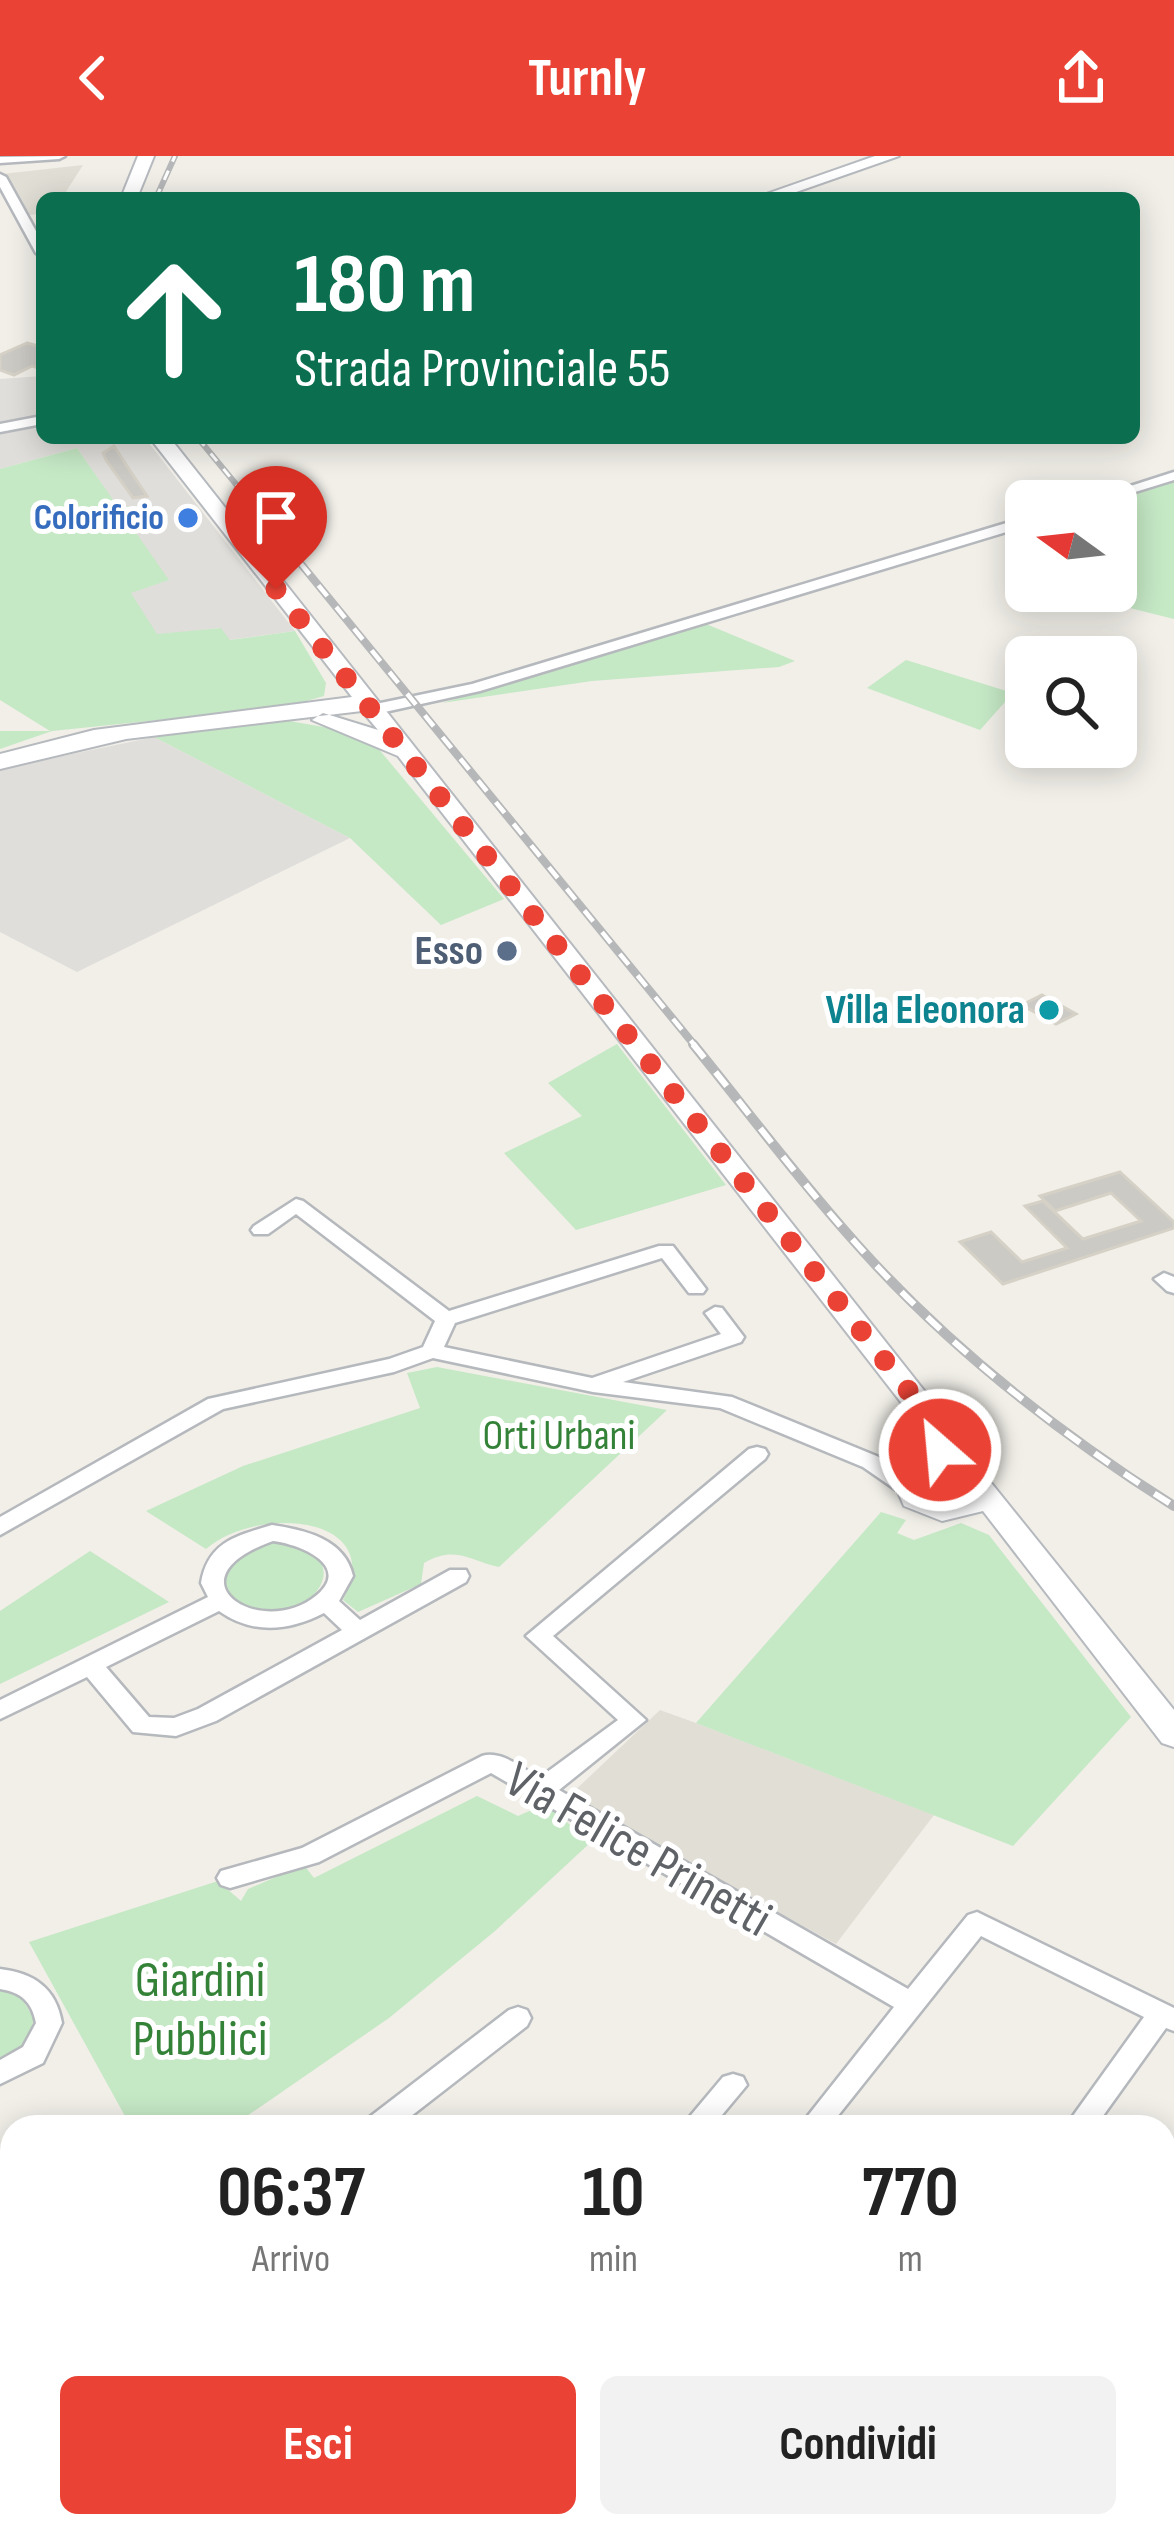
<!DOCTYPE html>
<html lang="it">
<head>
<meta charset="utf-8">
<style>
  :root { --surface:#fff; --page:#f2f2f2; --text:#222; --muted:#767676; --accent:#ea4335 }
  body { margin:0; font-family:"Sofia Sans Condensed",sans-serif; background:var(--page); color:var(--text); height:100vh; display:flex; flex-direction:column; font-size:45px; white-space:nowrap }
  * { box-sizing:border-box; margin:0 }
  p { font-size:39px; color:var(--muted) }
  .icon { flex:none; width:66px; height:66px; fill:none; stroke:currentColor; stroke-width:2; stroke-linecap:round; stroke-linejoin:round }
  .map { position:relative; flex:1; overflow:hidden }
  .sheet { position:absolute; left:0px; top:1959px; width:1176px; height:423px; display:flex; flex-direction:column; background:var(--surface); border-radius:36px 36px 0 0; box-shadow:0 6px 30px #0003 }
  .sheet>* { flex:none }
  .banner { position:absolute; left:36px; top:36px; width:1104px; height:252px; border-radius:18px; box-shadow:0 6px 30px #0003; background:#0b6e4f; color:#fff; overflow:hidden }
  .needle { width:78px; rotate:285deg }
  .buttons { position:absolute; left:1005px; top:324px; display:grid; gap:24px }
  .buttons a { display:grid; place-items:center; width:132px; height:132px; border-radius:18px; background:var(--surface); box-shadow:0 6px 30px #0003; font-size:60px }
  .pin { position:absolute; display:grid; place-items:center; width:102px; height:102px; color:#fff; margin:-123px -51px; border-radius:50% 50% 50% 0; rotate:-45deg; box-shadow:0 0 12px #0007 }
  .pin .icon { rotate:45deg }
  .me { position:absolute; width:132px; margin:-66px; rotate:333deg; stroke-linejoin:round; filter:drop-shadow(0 0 9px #0008) }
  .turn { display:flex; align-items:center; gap:42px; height:252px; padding:0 60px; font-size:54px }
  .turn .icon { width:156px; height:156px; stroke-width:2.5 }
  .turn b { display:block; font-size:84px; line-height:102px }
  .eta { display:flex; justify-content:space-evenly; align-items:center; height:204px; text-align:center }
  .eta b { font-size:72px; font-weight:700; line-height:84px }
  .button { display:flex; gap:24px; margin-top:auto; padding:24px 60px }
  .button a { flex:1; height:138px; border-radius:18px; background:var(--accent); color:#fff; font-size:48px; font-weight:700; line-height:138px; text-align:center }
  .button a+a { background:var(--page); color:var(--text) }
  header { display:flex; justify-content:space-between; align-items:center; height:156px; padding:0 60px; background:var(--accent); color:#fff; font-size:54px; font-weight:700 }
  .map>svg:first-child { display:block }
  .industrial { fill:#e0deda }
  .education { fill:#e1ded6 }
  .green { fill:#c5e8c5 }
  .building { fill:#cccac5; stroke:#d6d1c6; stroke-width:3 }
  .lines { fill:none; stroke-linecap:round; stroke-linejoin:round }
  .street-casing { stroke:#b5b8bc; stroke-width:5 }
  .secondary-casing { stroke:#b6babf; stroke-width:4 }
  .street { fill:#fff; fill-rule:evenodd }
  .secondary { fill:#fff; fill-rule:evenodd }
  .rail-far2-casing { stroke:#b6b7b8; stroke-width:6 }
  .rail-far1-casing { stroke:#b6b7b8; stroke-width:8 }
  .rail-casing { stroke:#b6b7b8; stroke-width:10 }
  .rail-far2 { stroke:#fff; stroke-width:3; stroke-dasharray:10; stroke-linecap:butt }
  .rail-far1 { stroke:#fff; stroke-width:4.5; stroke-dasharray:14; stroke-linecap:butt }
  .rail { stroke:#fff; stroke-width:6; stroke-dasharray:18; stroke-linecap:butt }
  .route { stroke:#ea4335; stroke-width:21; stroke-dasharray:0 37.8 }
  .shop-dot { fill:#3f7fe0; stroke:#fff; stroke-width:4.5 }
  .service-dot { fill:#5c6f8a; stroke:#fff; stroke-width:4.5 }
  .culture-dot { fill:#0f9aa8; stroke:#fff; stroke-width:4.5 }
  .labels { text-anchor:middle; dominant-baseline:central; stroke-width:10; stroke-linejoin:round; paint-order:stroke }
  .far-shop-label { font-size:36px; font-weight:bold; fill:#366cbe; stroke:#fff; text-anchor:end }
  .service-label { font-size:42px; font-weight:bold; fill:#4e5e75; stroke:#fff; text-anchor:end }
  .culture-label { font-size:42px; font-weight:bold; fill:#0d838f; stroke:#fff; text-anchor:end }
  .park-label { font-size:42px; fill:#348238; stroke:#fff }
  .near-street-label { font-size:51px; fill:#5f6368; stroke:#fff }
  .near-park-label { font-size:51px; fill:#348238; stroke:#fff }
</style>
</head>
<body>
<header><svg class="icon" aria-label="back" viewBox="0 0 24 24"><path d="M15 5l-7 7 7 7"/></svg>Turnly<svg class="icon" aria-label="share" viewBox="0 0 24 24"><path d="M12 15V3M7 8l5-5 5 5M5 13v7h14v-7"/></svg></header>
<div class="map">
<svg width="1174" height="2380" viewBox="0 0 1174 2380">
  <rect width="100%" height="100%" fill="#f1efe8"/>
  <g class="industrial">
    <polygon points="42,220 42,282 145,282 295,475 229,484 220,472 157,479 130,437 168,424 77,292 0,313 0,223"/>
    <polygon points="154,581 350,682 77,816 0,776 0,613"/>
  </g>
  <g class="education">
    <polygon points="83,9 62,42 42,42 42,58 28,59 2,18"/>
    <polygon points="660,1554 696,1567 934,1659 836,1788 568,1641"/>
  </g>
  <g class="green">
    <polygon points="77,292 169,424 131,437 157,478 221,472 230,484 295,475 326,527 324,540 285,551 52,575 0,593 0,575 50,575 0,544 0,313"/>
    <polygon points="1174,323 1174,463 1122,450 1105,435 1116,435 1116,345 1105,345"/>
    <polygon points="706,468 795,505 779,511 592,525 442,547"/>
    <polygon points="906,504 1013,537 980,574 867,532"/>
    <polygon points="284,564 357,577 377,591 504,743 441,769 350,682 154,581"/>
    <polygon points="617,888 726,1029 576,1074 504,997 582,960 548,927"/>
    <path d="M437 1211 667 1254 499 1411C468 1404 455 1389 424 1407L421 1428 358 1456 343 1444C388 1359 258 1348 206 1393L146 1355 243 1310 420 1252 407 1217Z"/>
    <polygon points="881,1356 906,1364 897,1377 914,1384 961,1367 989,1379 1131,1561 1013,1690 696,1567"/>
    <path d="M272 1385C366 1390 318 1479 237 1448L222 1425C229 1398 248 1394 272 1385Z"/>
    <polygon points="90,1395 169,1446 0,1528 0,1455"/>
    <polygon points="477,1640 518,1660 545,1648 591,1686 495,1775 389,1862 231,1971 131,1971 29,1786 218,1725 241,1745 248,1733 304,1709 314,1722"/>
    <polygon points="0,1834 22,1842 34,1863 27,1886 0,1905"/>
  </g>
  <g class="building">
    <polygon points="27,187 42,191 42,213 32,210 14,219 0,214 0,199"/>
    <polygon points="114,290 127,310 147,340 133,342 106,304 103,297"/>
    <polygon points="1042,839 1076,858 1056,868 1022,849"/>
    <polygon points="1120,1016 1174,1066 1174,1072 1003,1128 960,1086 991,1076 1022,1106 1067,1092 1025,1050 1043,1045 1083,1083 1141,1065 1111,1037 1055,1055 1040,1040"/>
  </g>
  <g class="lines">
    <defs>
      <g id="street">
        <polygon points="65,0 59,3 0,7 0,1"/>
        <polygon points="0,18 6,21 42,86 42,101 36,97 0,31"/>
        <polygon points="42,260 42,268 0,276 0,268"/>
        <polygon points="1174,316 1174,324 1106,345 1084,345"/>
        <polygon points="1026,361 1026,370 480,535 371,559 363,554 371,549 472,528"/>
        <polygon points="296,1043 303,1045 449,1155 659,1090 673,1090 706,1133 703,1137 689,1137 662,1102 455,1167 444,1191 592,1222 721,1178 705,1157 715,1151 722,1152 744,1181 741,1186 623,1226 732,1241 879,1301 921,1333 918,1338 902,1338 863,1311 720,1252 593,1236 433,1202 394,1216 223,1253 0,1379 0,1361 208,1243 389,1203 423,1191 435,1165 296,1058 268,1078 254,1078 251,1074 254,1070"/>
        <polygon points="1164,1117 1174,1121 1174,1137 1167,1135 1154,1123"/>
        <path d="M757 1291 765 1293 768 1298 765 1303 553 1480 646 1564 559 1634 908 1833 968 1759 977 1756 1174 1852V1875L1166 1872 1095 1971H1065L1144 1861 981 1780 829 1971H799L894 1851 491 1617 319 1706 230 1732 221 1729 217 1722 221 1715 302 1692 482 1600C502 1594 523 1613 539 1622L618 1564 526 1480 749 1293Z"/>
        <path d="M272 1369C305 1374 345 1383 353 1420L339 1445 360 1464 450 1414H466L469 1420 466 1426 216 1565 176 1580 133 1576 87 1521 0 1563V1544L208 1441 201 1427C208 1386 236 1380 272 1369ZM273 1385C299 1388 352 1409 317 1439 263 1485 164 1424 273 1385ZM219 1455C253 1479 289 1475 324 1457L342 1474 198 1553 174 1562 149 1561 106 1511Z"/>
        <path d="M0 1813C34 1817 56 1832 62 1867L43 1907 0 1928V1904L23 1891 36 1867C32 1846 21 1836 0 1833Z"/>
        <polygon points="518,1851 527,1854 531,1862 527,1870 397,1971 363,1971 367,1963 509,1854"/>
        <polygon points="733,1918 743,1921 747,1929 712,1971 681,1971 723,1921"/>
        <polygon points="1164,2151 1174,2155 1174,2183 1164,2179"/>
        <polygon points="1174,2238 1174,2277 1164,2280 1164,2241"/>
        <polygon points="12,2251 12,2284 0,2290 0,2256"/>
        <polygon points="68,2370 104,2370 100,2380 64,2380"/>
        <polygon points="317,2370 352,2370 348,2380 313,2380"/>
        <polygon points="471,2370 505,2370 501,2380 467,2380"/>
        <polygon points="709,2370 750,2370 754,2380 713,2380"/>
        <polygon points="773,2370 807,2370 803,2380 769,2380"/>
        <polygon points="1078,2370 1111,2370 1107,2380 1074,2380"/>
      </g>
      <g id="secondary">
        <polygon points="138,0 154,0 137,42 121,42"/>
        <polygon points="875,0 899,0 779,42 755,42"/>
        <path d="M150 282H170L968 1290 976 1308 1174 1554V1591L1162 1587 983 1355 942 1365 904 1350 894 1327C906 1308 920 1300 942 1299L398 600 312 564 323 557 378 574 362 555 126 583 0 613V598L94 574 352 541ZM936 1320H947L964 1331 960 1339 945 1343 929 1336 927 1329Z"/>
      </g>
    </defs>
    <use href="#street" class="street-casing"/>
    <use href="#secondary" class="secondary-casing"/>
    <use href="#street" class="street"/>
    <use href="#secondary" class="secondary"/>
    <defs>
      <g id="rail-far2">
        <polyline points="156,42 175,0"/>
        <polyline points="198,282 286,389"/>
      </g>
      <polyline id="rail-far1" points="283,386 696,891"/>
      <path id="rail" d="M693 888C749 957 803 1029 862 1094 953 1195 1060 1278 1174 1350"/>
    </defs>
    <use href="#rail-far2" class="rail-far2-casing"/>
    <use href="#rail-far1" class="rail-far1-casing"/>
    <use href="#rail" class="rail-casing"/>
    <use href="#rail-far2" class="rail-far2"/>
    <use href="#rail-far1" class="rail-far1"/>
    <use href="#rail" class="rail"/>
  </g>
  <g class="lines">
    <polyline class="route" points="276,433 926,1257 941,1278 940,1294"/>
  </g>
  <circle class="shop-dot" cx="188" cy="362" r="12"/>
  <circle class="service-dot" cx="507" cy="795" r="12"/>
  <circle class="culture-dot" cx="1049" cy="854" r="12"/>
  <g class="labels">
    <g class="far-shop-label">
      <text x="164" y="362">Colorificio</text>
    </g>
    <g class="service-label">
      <text x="483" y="795">Esso</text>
    </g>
    <g class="culture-label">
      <text x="1025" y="854">Villa Eleonora</text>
    </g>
    <g class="park-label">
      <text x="559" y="1280">Orti Urbani</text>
    </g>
    <g class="near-street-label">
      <text transform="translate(638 1694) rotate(30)">Via Felice Prinetti</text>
    </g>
    <g class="near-park-label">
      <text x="200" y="1824">Giardini<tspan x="200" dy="59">Pubblici</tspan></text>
    </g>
  </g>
</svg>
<div class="buttons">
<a><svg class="needle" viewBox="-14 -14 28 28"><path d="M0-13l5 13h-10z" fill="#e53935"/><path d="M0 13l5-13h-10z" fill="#767676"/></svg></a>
<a><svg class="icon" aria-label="search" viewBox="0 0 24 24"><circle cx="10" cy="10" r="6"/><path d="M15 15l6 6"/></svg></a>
</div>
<div class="pin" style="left:276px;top:433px;background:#d93025"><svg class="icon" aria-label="arrive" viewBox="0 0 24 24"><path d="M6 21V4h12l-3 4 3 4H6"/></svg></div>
<svg class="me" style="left:940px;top:1294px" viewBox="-20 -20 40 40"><circle r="17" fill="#ea4335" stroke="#fff" stroke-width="3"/><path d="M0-11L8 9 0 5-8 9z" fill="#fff"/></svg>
<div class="banner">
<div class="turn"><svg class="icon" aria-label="ahead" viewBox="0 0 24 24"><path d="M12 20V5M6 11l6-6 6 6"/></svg><div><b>180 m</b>Strada Provinciale 55</div></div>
</div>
<section class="sheet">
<div class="eta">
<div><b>06:37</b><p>Arrivo</p></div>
<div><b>10</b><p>min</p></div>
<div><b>770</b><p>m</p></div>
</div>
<div class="button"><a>Esci</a><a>Condividi</a></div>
</section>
</div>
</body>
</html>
